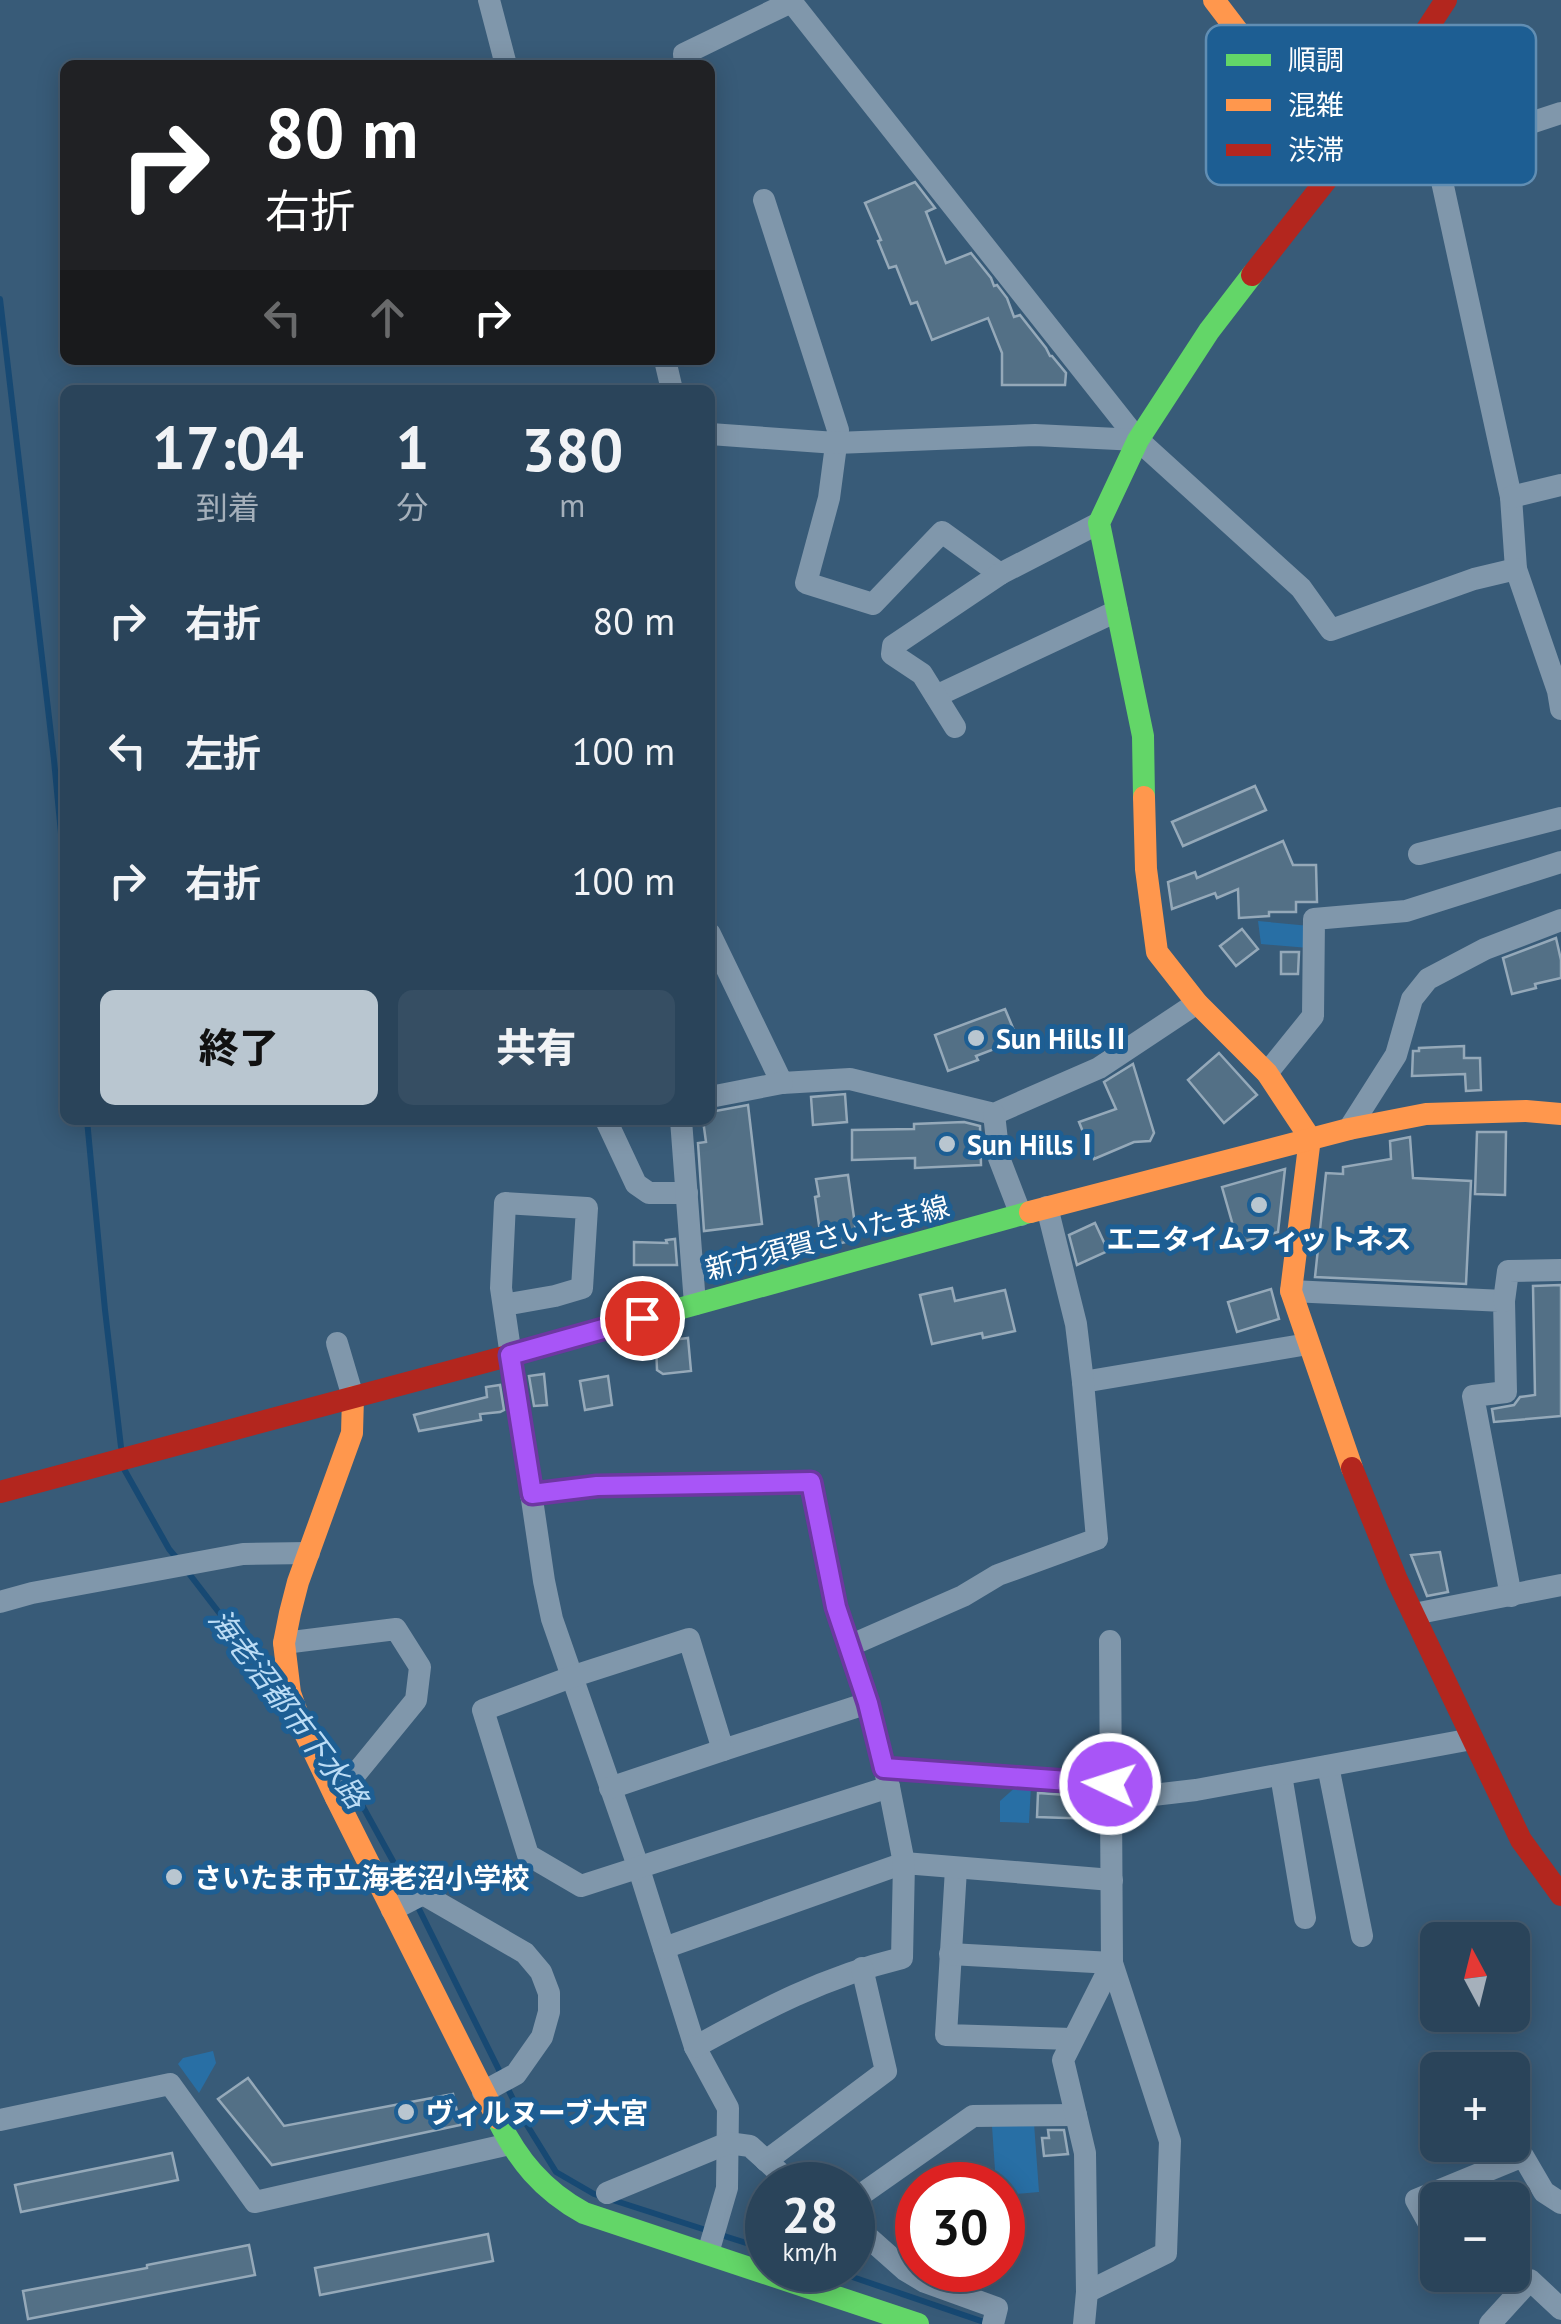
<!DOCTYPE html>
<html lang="ja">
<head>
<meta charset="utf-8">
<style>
  :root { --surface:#2a445a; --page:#364e63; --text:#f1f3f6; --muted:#a5b0bb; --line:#465c70; --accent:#b9c6d0 }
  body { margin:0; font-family:"PT Sans","Noto Sans JP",sans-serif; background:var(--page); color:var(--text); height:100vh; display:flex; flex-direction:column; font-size:38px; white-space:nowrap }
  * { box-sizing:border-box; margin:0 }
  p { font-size:32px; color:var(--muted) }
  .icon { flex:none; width:55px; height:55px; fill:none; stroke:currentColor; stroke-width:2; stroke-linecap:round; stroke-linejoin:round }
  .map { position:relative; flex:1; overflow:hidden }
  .details { position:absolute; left:60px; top:385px; width:655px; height:740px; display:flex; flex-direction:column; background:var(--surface); border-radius:15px; box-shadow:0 5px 25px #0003,0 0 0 2px var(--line) }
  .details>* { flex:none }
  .top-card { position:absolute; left:60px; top:60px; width:655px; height:305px; border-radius:15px; box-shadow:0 5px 25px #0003,0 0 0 2px var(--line); background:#202124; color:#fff; overflow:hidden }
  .needle { width:65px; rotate:353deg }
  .buttons { position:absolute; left:1420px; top:1922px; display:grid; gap:20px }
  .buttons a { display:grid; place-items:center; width:110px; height:110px; border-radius:15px; background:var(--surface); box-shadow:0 5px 25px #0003,0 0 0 2px var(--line); font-size:50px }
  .speed { position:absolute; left:745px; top:2162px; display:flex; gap:20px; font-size:50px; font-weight:700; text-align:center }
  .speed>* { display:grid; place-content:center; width:130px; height:130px; border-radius:50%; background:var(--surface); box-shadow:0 5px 25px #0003,0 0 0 2px var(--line); line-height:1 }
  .speed small { font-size:25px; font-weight:400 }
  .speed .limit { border:15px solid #d22; background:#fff; color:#111 }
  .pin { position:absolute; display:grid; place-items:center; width:85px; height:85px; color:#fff; margin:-42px; border:5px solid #fff; border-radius:50%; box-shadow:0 2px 10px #0007 }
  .me { position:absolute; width:110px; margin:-55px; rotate:274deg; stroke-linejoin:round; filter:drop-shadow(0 0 8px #0008) }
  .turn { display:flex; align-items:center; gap:35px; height:210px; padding:0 40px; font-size:45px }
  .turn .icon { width:130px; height:130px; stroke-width:2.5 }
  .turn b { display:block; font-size:70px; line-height:85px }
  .lanes { display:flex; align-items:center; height:95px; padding:0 40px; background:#0003; justify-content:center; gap:50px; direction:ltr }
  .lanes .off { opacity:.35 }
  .eta { display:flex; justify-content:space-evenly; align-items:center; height:170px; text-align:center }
  .eta b { font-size:60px; font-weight:800; line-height:70px }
  .cta { display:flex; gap:20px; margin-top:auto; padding:20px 40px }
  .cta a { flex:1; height:115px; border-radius:15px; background:var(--accent); color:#111; font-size:40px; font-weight:800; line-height:115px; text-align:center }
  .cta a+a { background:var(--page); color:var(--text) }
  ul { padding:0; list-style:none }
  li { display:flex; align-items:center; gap:30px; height:130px; padding:0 40px }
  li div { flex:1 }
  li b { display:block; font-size:38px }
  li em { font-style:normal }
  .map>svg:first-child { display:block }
  .green { fill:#286fa5 }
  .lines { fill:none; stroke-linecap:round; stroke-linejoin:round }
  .stream { stroke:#174973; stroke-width:6 }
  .building { fill:#537086; stroke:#95a9b9; stroke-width:2.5 }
  .street { stroke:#8097ab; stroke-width:22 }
  .fast { stroke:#63d668; stroke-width:22 }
  .slow { stroke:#ff974d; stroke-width:22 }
  .jam { stroke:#b3261e; stroke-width:22 }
  .route-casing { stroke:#6d37a1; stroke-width:25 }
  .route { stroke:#a855f7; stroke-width:18 }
  .poi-dot { fill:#b9c6d0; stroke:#1d5e93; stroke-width:4 }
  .labels { text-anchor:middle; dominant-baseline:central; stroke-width:10; stroke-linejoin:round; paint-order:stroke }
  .poi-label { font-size:28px; font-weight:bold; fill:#fff; stroke:#1d5e93; text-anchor:start }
  .street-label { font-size:28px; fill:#fff; stroke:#1d5e93 }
  .water-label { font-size:30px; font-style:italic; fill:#bbdcf5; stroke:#1d5e93 }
  .key { fill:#1d5e93; stroke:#618eb3; stroke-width:2.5 }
  .key-label { font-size:28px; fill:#fff }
</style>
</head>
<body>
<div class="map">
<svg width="1561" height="2324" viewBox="0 0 1561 2324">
  <rect width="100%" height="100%" fill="#385b78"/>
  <g class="green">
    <polygon points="1258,921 1310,926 1309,948 1261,944"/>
    <polygon points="1018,1785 1031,1785 1029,1823 1000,1822 1000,1801"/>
    <polygon points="213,2051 216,2063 199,2093 178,2064 183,2058"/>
    <polygon points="1034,2123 1039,2192 1003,2195 1002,2185 996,2185 992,2126"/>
  </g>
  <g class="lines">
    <g class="stream">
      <polyline points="0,299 54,760 65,875"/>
      <polyline points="87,1120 105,1310 121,1447"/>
      <polyline points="124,1469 169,1549 179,1561"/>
      <polyline points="187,1571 277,1688"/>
      <polyline points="351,1785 410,1892"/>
      <polyline points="416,1903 502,2076"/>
      <polyline points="507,2087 522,2117 556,2172 594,2194 709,2231"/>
      <polyline points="721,2235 768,2250"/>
      <polyline points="832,2270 987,2323"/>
    </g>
  </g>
  <g class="building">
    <polygon points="915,182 935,208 926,212 946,263 971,253 991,278 994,286 997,285 1007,298 1014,317 1020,315 1046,348 1050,356 1052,356 1066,373 1065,385 1002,385 1002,353 988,318 932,340 917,302 911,304 896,266 889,268 878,241 881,240 865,203"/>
    <polygon points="1255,786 1266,810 1183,846 1172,822"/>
    <polygon points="1283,841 1293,865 1316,865 1317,902 1296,902 1296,912 1269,912 1269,916 1239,918 1238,889 1217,898 1215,893 1172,909 1168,882 1195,872 1197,878"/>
    <polygon points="1242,929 1258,949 1236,966 1220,946"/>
    <polygon points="1556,938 1561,960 1561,978 1535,984 1536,988 1512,994 1503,958"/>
    <polygon points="1281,952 1299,952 1298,974 1281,974"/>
    <polygon points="1005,1009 1018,1040 976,1056 978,1060 948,1071 935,1035"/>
    <polygon points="1464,1046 1464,1058 1480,1058 1481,1090 1466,1091 1465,1074 1412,1076 1413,1051 1419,1051 1419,1048"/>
    <polygon points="1219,1053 1257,1095 1224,1123 1188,1080"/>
    <polygon points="1133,1064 1154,1133 1150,1141 1134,1142 1094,1159 1079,1122 1116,1109 1104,1082"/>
    <polygon points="845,1094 847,1122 813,1125 811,1097"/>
    <polygon points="748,1105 762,1224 704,1231 698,1143 706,1142 703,1120 710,1120 710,1112"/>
    <polygon points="964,1122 980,1126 981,1165 915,1168 915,1158 852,1160 852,1130 914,1129 914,1124"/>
    <polygon points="1477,1132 1506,1132 1505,1195 1475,1194"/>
    <polygon points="1410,1137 1413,1178 1471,1181 1466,1284 1315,1277 1326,1173 1343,1174 1343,1167 1391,1159 1390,1141"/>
    <polygon points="1285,1169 1278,1232 1238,1243 1222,1187"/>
    <polygon points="848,1175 857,1239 826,1247 825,1238 821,1239 815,1197 819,1196 816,1179"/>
    <polygon points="1095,1223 1108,1251 1077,1265 1069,1235"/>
    <polygon points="675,1239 677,1265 634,1265 634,1242 667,1243 666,1240"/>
    <polygon points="1561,1285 1561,1416 1494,1422 1492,1409 1514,1405 1520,1397 1535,1395 1533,1286"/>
    <polygon points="952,1288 955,1301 1005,1290 1015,1331 983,1338 982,1333 932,1344 920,1295"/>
    <polygon points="1271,1289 1279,1319 1237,1332 1228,1302"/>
    <polygon points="688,1338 691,1371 663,1374 657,1370 656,1342"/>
    <polygon points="544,1374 547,1405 534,1406 529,1376"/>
    <polygon points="608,1376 612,1405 585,1410 580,1381"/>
    <polygon points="500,1385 504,1410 500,1412 480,1414 481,1420 419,1431 414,1415 487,1397 486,1387"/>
    <polygon points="1440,1552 1448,1592 1427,1596 1411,1555"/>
    <polygon points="1038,1793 1096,1797 1096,1819 1037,1817"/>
    <polygon points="248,2078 284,2126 453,2094 460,2125 272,2165 218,2099"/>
    <polygon points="1048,2130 1064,2130 1068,2154 1044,2156 1042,2138 1049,2138"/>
    <polygon points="172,2153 178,2180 21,2212 15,2185"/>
    <polygon points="488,2234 493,2261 320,2295 315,2268"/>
    <polygon points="249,2245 255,2275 28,2319 23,2291 147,2268 147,2265"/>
  </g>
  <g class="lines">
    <g class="street">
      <polyline points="489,0 506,65"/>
      <polyline points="790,0 1138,440"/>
      <polyline points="1424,37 1436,154 1511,497 1516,569 1558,691 1561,709"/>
      <polyline points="685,65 684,54 791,2"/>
      <polyline points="1436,154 1561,113"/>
      <polyline points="764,200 838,430 829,498 806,583 873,604 942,532 1000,574"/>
      <polyline points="665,360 672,390"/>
      <polyline points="710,434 836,443 1035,435 1138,440 1301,588 1331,630 1474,579 1516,569"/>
      <polyline points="1511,497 1561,485"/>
      <polyline points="936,696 1117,611"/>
      <polyline points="955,727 922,674 892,654 893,646 1000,574 1099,523"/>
      <polyline points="1419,854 1561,818"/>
      <polyline points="710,934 782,1083 850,1079 994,1114 1099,1068 1197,1003"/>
      <polyline points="1267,1073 1313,1016 1314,919 1406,911 1561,862"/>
      <polyline points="710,1097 782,1083"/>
      <polyline points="994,1114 999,1158 1021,1215"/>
      <polyline points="606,1120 636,1184 649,1193 687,1193"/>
      <polyline points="681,1120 695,1304"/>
      <polyline points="1349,1129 1396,1055 1412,999 1428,979 1485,949 1561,920"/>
      <polyline points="1291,1291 1504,1301 1506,1392 1473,1396 1511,1596"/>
      <polyline points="1504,1301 1508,1271 1561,1270"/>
      <polyline points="504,1305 555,1296 582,1288 587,1208 505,1203 501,1288 544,1581 552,1619 639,1869 695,2047 728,2108 727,2188 708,2253"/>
      <polyline points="337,1343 353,1397"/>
      <polyline points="1083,1382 1308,1344"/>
      <polyline points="531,1495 597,1486 811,1483 836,1607 849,1646"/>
      <polyline points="0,1602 32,1593 243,1554 309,1553"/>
      <polyline points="1414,1614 1561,1585"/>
      <polyline points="284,1643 396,1629 420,1667 416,1700 336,1798"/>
      <polyline points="868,1703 723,1750 689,1639 574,1676 483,1710 528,1855 581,1886 889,1787"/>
      <polyline points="1328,1766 1362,1936"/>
      <polyline points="884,1768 1110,1783"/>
      <polyline points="1281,1775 1305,1918"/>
      <polyline points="610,1788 723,1750"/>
      <polyline points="1110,1800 1196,1790 1472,1739"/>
      <polyline points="956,1869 946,2035 1072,2039"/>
      <polyline points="392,1910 423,1894 525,1953 541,1972 549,1993 549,2012 542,2037 516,2074 483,2092"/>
      <polyline points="664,1948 904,1863 1112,1880"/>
      <polyline points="950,1954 1112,1963 1170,2141 1166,2253 1087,2292"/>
      <path d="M695 2047C764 2009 824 1977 902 1958L904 1863 889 1787 868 1703 849 1646 963 1596 998 1575 1097 1539 1083 1382 1076 1324 1047 1207"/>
      <polyline points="0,2120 170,2084 255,2202 510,2144"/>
      <polyline points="766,2161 886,2071 862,1968"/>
      <polyline points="607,2193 728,2143 750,2146 793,2185"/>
      <polyline points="852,2201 973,2116 1076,2115"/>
      <polyline points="852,2223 905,2270 925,2282 997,2308 993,2324"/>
      <polyline points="1438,2240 1416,2200 1523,2156 1544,2192 1561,2203"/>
      <polyline points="1084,2324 1087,2292 1085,2153 1063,2060 1112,1963 1110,1641"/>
      <polyline points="1490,2324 1530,2280 1561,2309"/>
    </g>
    <g class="fast">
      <polyline points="1144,797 1143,736 1099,523 1138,440 1209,331 1252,275"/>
      <polyline points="530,1350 1030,1212"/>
      <path d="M497 2118C518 2160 542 2190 584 2213L918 2324"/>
    </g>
    <g class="slow">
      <polyline points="1214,0 1339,164"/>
      <polyline points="1144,797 1146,869 1157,952 1197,1003 1267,1073 1310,1138 1291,1291 1352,1468"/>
      <polyline points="1030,1212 1349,1129 1426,1114 1526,1111 1561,1114"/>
      <polyline points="353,1397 352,1433 298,1582 290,1613 284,1643 290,1693 302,1727 336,1798 497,2118"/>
    </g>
    <g class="jam">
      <polyline points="1252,275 1339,164 1446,0"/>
      <polyline points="1352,1468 1397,1580 1521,1840 1561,1895"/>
      <polyline points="0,1492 530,1350"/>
    </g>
  </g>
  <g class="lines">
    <defs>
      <polyline id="route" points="642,1318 510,1355 532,1494 597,1486 811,1482 836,1607 868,1703 884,1768 1110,1784"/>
    </defs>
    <use href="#route" class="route-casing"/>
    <use href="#route" class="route"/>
  </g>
  <g class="poi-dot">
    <circle cx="976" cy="1038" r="10"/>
    <circle cx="947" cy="1144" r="10"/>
    <circle cx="1259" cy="1205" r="10"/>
    <circle cx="174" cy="1877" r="10"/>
    <circle cx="406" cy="2112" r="10"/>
  </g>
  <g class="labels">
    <g class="poi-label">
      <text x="996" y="1038">Sun HillsⅡ</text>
      <text x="967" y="1144">Sun HillsⅠ</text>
      <text x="1259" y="1238" text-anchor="middle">エニタイムフィットネス</text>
      <text x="194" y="1877">さいたま市立海老沼小学校</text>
      <text x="426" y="2112">ヴィルヌーブ大宮</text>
    </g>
    <g class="street-label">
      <text transform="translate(827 1237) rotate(-15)">新方須賀さいたま線</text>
    </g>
    <g class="water-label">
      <text transform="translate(289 1708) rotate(53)">海老沼都市下水路</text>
    </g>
  </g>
  <rect x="1206" y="25" width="330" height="160" rx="15" class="key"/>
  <rect x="1226" y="54" width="45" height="12" fill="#63d668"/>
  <rect x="1226" y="99" width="45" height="12" fill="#ff974d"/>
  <rect x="1226" y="144" width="45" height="12" fill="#b3261e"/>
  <g class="key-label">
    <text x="1288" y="70">順調</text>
    <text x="1288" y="115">混雑</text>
    <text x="1288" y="160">渋滞</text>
  </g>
</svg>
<div class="buttons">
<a><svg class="needle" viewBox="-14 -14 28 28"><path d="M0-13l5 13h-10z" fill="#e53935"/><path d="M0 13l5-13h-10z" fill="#a5b0bb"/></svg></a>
<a>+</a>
<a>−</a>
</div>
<div class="speed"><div>28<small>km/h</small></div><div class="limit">30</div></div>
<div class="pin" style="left:642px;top:1318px;background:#d93025"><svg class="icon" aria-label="arrive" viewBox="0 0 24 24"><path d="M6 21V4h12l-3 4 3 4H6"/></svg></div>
<svg class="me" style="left:1110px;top:1784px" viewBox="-20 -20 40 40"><circle r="17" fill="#a855f7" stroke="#fff" stroke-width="3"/><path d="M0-11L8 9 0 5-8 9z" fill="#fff"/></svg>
<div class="top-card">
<div class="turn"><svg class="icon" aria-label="right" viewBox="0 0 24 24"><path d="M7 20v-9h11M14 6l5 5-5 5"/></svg><div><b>80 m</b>右折</div></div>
<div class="lanes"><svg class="icon off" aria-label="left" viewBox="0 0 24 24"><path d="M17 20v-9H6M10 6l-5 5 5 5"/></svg><svg class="icon off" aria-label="ahead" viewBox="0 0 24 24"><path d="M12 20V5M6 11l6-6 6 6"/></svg><svg class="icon" aria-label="right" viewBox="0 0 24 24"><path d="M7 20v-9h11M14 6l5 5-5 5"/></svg></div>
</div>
<section class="details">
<div class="eta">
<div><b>17:04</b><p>到着</p></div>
<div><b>1</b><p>分</p></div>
<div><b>380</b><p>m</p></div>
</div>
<ul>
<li><svg class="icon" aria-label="right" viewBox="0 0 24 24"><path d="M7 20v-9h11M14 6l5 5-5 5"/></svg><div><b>右折</b></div><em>80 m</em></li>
<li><svg class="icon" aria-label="left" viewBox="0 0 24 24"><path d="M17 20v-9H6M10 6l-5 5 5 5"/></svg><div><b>左折</b></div><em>100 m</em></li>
<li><svg class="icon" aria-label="right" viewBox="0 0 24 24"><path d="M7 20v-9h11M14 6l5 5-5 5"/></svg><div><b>右折</b></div><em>100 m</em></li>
</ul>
<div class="cta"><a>終了</a><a>共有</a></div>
</section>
</div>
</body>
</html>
